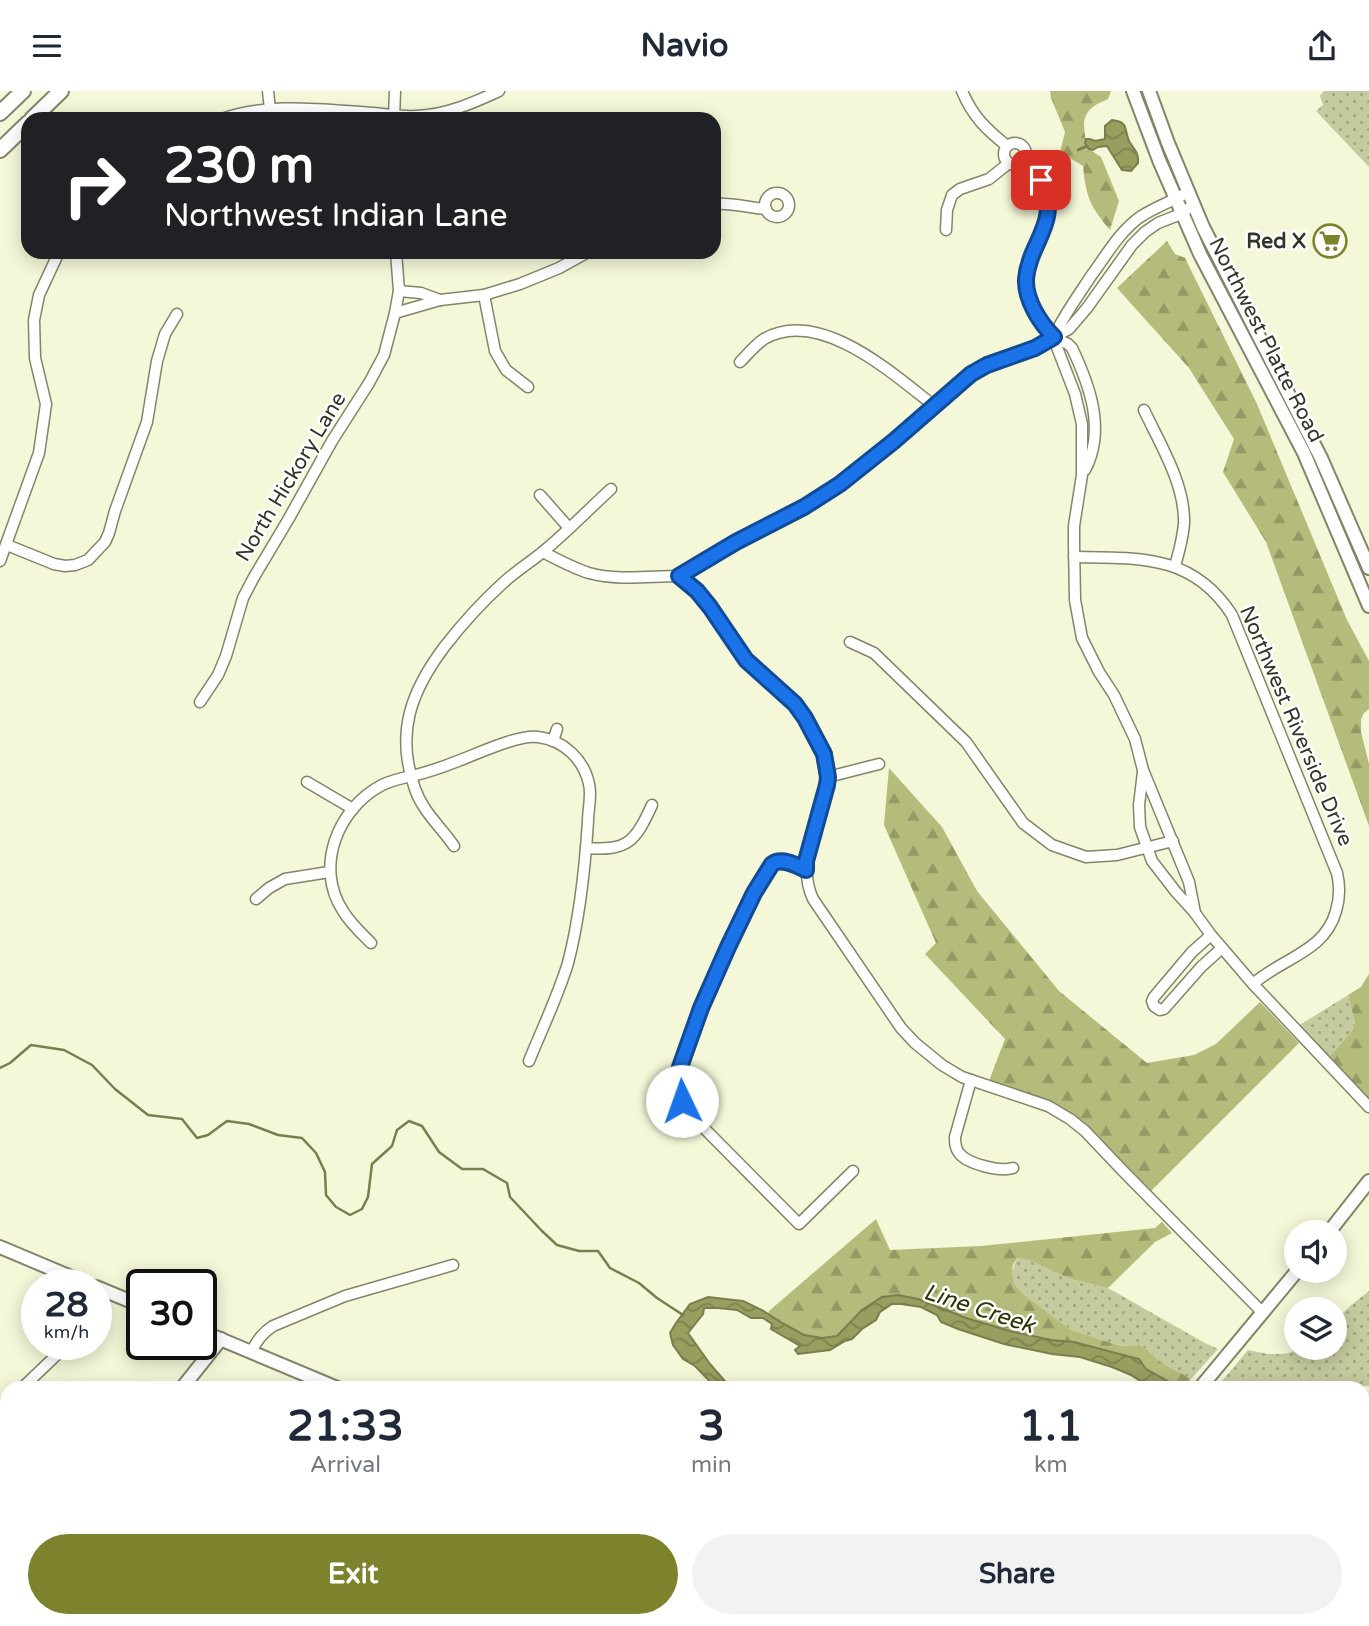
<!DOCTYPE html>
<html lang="en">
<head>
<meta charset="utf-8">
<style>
  :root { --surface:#fff; --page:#f2f2f3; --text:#1f2937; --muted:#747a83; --accent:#7d822d }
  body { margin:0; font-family:"Varela Round",sans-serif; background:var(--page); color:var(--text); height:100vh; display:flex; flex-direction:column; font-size:26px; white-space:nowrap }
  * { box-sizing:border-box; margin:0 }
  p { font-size:23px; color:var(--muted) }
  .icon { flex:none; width:38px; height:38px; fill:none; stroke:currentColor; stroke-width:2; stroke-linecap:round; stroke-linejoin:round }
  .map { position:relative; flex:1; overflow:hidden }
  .panel { position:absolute; left:0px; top:1290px; width:1370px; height:247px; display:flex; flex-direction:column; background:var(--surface); border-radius:21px 21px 0 0; box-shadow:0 4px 18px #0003 }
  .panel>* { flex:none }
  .top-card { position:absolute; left:21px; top:21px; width:700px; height:147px; border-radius:21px; box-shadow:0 4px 18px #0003; background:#202124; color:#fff; overflow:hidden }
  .tools { position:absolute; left:1284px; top:1129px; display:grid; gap:14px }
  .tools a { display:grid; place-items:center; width:63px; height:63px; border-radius:50%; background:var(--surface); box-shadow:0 4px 18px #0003; font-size:35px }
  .speed { position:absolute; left:21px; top:1178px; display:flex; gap:14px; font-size:35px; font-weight:700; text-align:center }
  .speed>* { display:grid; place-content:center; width:91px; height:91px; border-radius:50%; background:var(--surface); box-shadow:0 4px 18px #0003; line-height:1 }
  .speed small { font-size:18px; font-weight:400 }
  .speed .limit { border:4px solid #111; border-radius:10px; background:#fff; color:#111 }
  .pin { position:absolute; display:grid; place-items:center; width:60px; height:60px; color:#fff; margin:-30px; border-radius:14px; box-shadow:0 4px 10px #0006 }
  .me { position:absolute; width:77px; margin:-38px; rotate:357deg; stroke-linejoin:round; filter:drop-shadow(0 0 5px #0008) }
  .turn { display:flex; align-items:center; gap:24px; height:147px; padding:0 28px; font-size:32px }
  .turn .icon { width:91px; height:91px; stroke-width:2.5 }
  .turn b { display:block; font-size:49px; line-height:60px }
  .eta { display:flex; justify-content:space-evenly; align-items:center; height:119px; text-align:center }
  .eta b { font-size:42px; font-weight:800; line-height:49px }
  .button { display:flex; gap:14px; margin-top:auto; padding:14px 28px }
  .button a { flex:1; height:80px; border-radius:42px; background:var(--accent); color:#fff; font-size:28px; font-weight:800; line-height:80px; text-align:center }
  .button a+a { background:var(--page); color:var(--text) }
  header { display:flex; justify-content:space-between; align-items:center; height:91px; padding:0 28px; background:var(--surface); font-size:32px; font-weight:800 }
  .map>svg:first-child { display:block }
  .green { fill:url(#green-dots) }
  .forest { fill:url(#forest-firs) }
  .water { fill:url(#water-waves); stroke:#7a7e4e; stroke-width:2 }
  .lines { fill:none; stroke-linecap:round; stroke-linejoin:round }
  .stream { stroke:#7a7e4e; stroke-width:2.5 }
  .minor-casing { stroke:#828568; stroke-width:13 }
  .major-casing { stroke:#828568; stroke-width:16 }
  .highway-casing { stroke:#828568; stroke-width:18 }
  .minor { stroke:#fff; stroke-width:10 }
  .major { stroke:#fff; stroke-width:12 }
  .highway { stroke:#fff; stroke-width:14 }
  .route-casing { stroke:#114b97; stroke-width:18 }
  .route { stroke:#1a73e8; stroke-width:12 }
  .labels { text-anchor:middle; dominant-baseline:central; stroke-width:5; stroke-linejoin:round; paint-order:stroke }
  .poi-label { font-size:21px; font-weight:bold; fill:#333528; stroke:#fff; text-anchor:end }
  .street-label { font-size:21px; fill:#333528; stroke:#fff }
  .water-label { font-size:23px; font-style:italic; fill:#303200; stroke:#fff }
</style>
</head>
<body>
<header><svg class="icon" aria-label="menu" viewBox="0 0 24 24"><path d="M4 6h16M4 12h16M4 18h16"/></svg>Navio<svg class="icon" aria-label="share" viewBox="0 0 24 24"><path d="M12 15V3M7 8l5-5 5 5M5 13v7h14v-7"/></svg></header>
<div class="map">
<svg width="1369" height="1535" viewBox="0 0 1369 1535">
  <defs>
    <pattern id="green-dots" width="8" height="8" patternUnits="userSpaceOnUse" patternTransform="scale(1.75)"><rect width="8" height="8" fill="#c6cb9f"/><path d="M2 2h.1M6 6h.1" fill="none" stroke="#a1a682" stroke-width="1.8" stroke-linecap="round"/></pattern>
    <pattern id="forest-firs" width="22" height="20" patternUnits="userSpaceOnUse" patternTransform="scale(1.75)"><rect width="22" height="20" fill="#b5bb7b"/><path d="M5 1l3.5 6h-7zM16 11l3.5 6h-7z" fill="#949965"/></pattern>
    <pattern id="water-waves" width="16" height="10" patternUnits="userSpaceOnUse" patternTransform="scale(1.75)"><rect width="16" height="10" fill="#989e5e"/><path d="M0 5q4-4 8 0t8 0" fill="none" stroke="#7d824e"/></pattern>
  </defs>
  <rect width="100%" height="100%" fill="#f4f8d8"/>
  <g class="green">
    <polygon points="1324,0 1369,0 1369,76 1316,20 1323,14 1320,5"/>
    <polygon points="1348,904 1355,932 1352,940 1329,966 1298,935"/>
    <polygon points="1017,1167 1029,1169 1070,1188 1108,1197 1205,1252 1218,1258 1191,1288 1159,1270 1148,1259 1139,1254 1121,1255 1071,1239 1022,1202 1014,1192 1012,1181"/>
    <path d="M1369 1200V1295L1216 1297 1248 1259 1268 1263H1280L1289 1262 1300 1257 1335 1256C1335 1251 1335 1245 1335 1239 1337 1222 1357 1210 1369 1200Z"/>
  </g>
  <g class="forest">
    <path d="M1050 0H1111L1108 8C1096 13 1085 18 1084 33 1084 40 1086 45 1085 52L1089 58 1101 66 1119 110 1110 139C1090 115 1086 106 1083 75L1060 61 1065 41 1051 7Z"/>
    <polygon points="1167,150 1175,163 1185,167 1257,313 1347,529 1369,570 1369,618 1364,622 1361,628 1361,641 1369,673 1369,735 1266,451 1223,381 1234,348 1189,277 1117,197"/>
    <polygon points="889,677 942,736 977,800 1059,900 1147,972 1194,964 1216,953 1260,911 1299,952 1150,1101 1079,1028 1043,1008 989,990 1005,948 925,863 936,852 884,734"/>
    <polygon points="1369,883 1369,1007 1329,966 1352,940 1355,932 1348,904 1361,896"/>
    <polygon points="876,1128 890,1159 981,1155 1155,1137 1162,1131 1172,1142 1155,1151 1108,1197 1070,1188 1029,1169 1017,1167 1013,1174 1012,1181 1014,1192 1022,1202 1071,1239 1121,1255 1139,1254 1148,1259 1159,1270 1191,1288 1183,1297 1180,1297 1146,1278 1106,1260 1074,1251 1051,1249 1010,1240 966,1227 882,1206 862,1219 837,1245 822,1247 804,1244 768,1223 769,1220"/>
  </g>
  <g class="water">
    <path d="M1112 29C1129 31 1124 38 1129 50 1134 59 1139 61 1138 72L1131 80 1122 79 1107 55 1098 56 1093 59 1089 58 1085 52 1086 48H1090L1095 50 1105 48V35Z"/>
    <polygon points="898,1204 918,1208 966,1227 1010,1240 1051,1249 1074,1251 1139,1268 1146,1278 1180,1297 1151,1297 1131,1284 1112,1276 1080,1266 1052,1263 1004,1253 958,1238 941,1231 937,1224 921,1216 901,1213 892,1213 880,1221 876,1229 862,1238 852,1248 845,1250 830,1259 798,1263 795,1259 800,1255 771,1238 772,1233 763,1227 751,1227 737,1219 718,1217 704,1217 703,1223 688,1242 710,1273 731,1297 716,1297 695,1275 683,1268 673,1254 670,1242 676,1232 690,1213 708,1206 743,1210 762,1219 782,1232 804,1244 822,1247 837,1245 862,1219 882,1206"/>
  </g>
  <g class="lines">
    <g class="stream">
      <polyline points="1078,59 1087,55"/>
      <polyline points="0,977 10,972 31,954 64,959 92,974 115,998 148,1024 182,1028 197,1047 208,1044 227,1030 249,1033 278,1044 302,1047 316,1062 325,1081 326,1104 336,1116 350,1124 362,1118 368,1106 372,1073 392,1055 397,1039 409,1030 422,1035 439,1061 462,1078 483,1078 507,1092 510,1106 542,1140 557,1154 579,1160 598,1160 610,1177 639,1192 657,1207 683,1224"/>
      <polyline points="597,1530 605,1535"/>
      <polyline points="1231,1530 1231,1535"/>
      <polyline points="455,1535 460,1530"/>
      <polyline points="684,1535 687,1530"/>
    </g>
    <defs>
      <g id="minor">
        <polyline points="268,0 270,18"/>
        <path d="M962 0C973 26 986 38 1007 55"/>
        <polyline points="394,27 395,0"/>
        <path d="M222 28C269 11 324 19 373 22 387 23 402 26 416 25 446 24 473 12 499 0"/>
        <circle cx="1015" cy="63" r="11"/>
        <path d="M1023 70C1042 90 1050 99 1047 127L1027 182V197L1038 228 1053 246 1075 303 1082 333V384L1074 435V453L1075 509 1082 547 1099 581 1114 604 1135 648 1143 679 1189 791 1195 822"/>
        <circle cx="777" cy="114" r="12"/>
        <path d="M714 113C731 111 749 117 766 118"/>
        <polyline points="946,139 947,119 952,104 960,98 989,88 1009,72"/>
        <polyline points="399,200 421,202 440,209"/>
        <polyline points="484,204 495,260 506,279 528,296"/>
        <polyline points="395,222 440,209 484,204 520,193 559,177 588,161"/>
        <path d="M1054 245C1064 224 1078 205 1091 185 1106 165 1119 141 1140 126 1155 116 1173 110 1188 101"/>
        <path d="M1053 246 1068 253 1072 257C1090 295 1106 339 1085 379"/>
        <path d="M740 271C748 263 755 254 764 248 819 216 892 282 933 314"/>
        <path d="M1144 319C1160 353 1185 393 1184 432 1183 447 1179 461 1175 475"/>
        <polyline points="540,404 569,437"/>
        <polyline points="7,454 54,473 65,475 75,474 88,469 105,451 109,442 115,420 147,331 157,270 165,243 177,223"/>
        <path d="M543 461C558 469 573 477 589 482 618 490 650 485 679 485 690 494 701 503 710 515 723 532 732 552 745 569 756 581 770 589 782 600 803 618 830 660 827 688 824 729 794 767 813 808L901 937 915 952 942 974 962 986 1048 1015 1070 1028 1085 1040 1123 1080 1263 1222"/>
        <path d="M1074 466C1139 467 1193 463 1232 524L1337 782C1340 795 1340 807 1336 820 1325 861 1282 867 1253 893"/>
        <polyline points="0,470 39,362 46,313 35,267 34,229 39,204 59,161"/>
        <polyline points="679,485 736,451 804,416 840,392 894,350 971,283 987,274 1035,257 1069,238 1087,217 1132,154 1145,141 1158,132 1181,123 1193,114"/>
        <polyline points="850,551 874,562 966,651 1023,732 1052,754 1086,766 1117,764 1173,750"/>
        <polyline points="200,611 218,584 226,565 243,507 254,486 288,429 332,350 369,292 384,264 395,222 399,200 396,161"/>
        <polyline points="553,650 557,638"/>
        <polyline points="1143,681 1139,714 1140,736 1152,770 1176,801 1195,822 1211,844 1253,893 1369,1016"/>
        <polyline points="828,686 879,673"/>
        <polyline points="307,691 353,718"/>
        <path d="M454 755C441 736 423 721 415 698 395 642 411 600 445 555 463 532 482 511 503 492 516 480 531 471 545 459 568 440 589 418 611 398"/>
        <path d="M586 757C628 760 635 751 652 714"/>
        <path d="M805 779 783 769H777L767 779C737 830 713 886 692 941 687 958 677 976 679 993 680 1005 684 1013 690 1023L799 1133 853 1080"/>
        <polyline points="256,808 269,797 285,788 329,781"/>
        <polyline points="1211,844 1192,861 1154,906 1152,910 1154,915 1160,919 1164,918 1201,876 1222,857"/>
        <path d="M371 852C361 842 350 832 343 820 314 776 338 717 382 694 392 689 402 687 412 685 428 681 443 676 458 670 477 663 519 643 538 646 564 649 584 669 589 693 592 705 588 718 588 730 585 777 580 826 568 872 558 905 542 938 529 970"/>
        <path d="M971 989 955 1046C955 1052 955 1057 959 1062 967 1073 1000 1081 1013 1077"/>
        <path d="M251 1261C257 1250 262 1242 273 1235L345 1205 453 1174"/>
        <polyline points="22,1297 66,1255"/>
        <polyline points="0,1318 7,1311"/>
        <polyline points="0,1472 7,1479"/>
        <polyline points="1363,1488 1369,1487"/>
        <polyline points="62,1530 67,1535"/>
        <polyline points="1289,1530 1291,1535"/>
        <polyline points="1162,1535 1200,1530"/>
      </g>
      <g id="major">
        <polyline points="1133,0 1159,69 1200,163 1304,362 1369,515"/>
        <polyline points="1149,0 1168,52 1203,136 1321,367 1369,477"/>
        <polyline points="1329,1141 1369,1090"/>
        <polyline points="0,1156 90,1194"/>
        <polyline points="96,1196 142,1215"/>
        <polyline points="201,1240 337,1297"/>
        <polyline points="182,1297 221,1248"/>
        <polyline points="1200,1297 1297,1180"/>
        <polyline points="0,1524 7,1515"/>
        <polyline points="941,1530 976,1535"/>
        <polyline points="1046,1530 1051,1535"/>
        <polyline points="1003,1535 1008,1530"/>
      </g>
      <g id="highway">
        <polyline points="0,22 23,0"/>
        <polyline points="32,28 61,0"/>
        <polyline points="0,59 28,32"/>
      </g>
    </defs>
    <use href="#minor" class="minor-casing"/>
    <use href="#major" class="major-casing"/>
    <use href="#highway" class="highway-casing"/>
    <use href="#minor" class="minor"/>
    <use href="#major" class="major"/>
    <use href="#highway" class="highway"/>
  </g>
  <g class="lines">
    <defs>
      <path id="route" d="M682 1010 678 992 680 976 701 917 728 856 754 802 772 773C782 766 796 774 806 779V770L827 694 828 686 824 663 805 627 795 613 746 569 710 516 697 500 679 485 736 451 804 416 840 393 894 350 971 283 987 274 1035 257 1054 246C1040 232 1025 209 1026 188 1029 151 1062 131 1041 89"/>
    </defs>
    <use href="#route" class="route-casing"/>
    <use href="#route" class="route"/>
  </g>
  <defs>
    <symbol id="supermarket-ring" viewBox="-11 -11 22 22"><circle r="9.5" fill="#fff" stroke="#7d822d" stroke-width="1.5"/><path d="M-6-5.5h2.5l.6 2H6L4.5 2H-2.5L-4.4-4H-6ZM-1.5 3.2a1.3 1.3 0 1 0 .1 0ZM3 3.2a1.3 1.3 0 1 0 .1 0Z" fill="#7d822d"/></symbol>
  </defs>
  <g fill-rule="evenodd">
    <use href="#supermarket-ring" x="1311" y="131" width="38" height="38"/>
  </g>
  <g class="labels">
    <g class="poi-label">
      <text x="1306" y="150">Red X</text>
    </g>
    <g class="street-label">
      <text transform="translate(1266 249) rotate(63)">Northwest Platte Road</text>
      <text transform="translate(291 386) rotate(-59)">North Hickory Lane</text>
      <text transform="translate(1296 635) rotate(67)">Northwest Riverside Drive</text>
    </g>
    <g class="water-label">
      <text transform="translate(979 1218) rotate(18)">Line Creek</text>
    </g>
  </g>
</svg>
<div class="tools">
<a><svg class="icon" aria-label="sound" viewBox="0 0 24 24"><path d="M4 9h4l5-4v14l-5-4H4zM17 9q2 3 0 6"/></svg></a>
<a><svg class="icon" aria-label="layers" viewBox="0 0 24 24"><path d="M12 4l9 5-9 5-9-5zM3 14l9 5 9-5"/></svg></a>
</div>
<div class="speed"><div>28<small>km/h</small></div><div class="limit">30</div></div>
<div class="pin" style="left:1041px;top:89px;background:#d93025"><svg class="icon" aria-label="arrive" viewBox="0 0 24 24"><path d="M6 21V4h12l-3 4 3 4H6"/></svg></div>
<svg class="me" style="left:682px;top:1010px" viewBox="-20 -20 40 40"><circle r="19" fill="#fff"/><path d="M0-13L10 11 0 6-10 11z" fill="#1a73e8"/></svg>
<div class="top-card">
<div class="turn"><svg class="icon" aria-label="right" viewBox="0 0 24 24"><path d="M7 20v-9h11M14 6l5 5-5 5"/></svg><div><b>230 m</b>Northwest Indian Lane</div></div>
</div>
<section class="panel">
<div class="eta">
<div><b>21:33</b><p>Arrival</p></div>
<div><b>3</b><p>min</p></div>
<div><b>1.1</b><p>km</p></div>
</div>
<div class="button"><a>Exit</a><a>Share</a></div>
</section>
</div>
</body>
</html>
